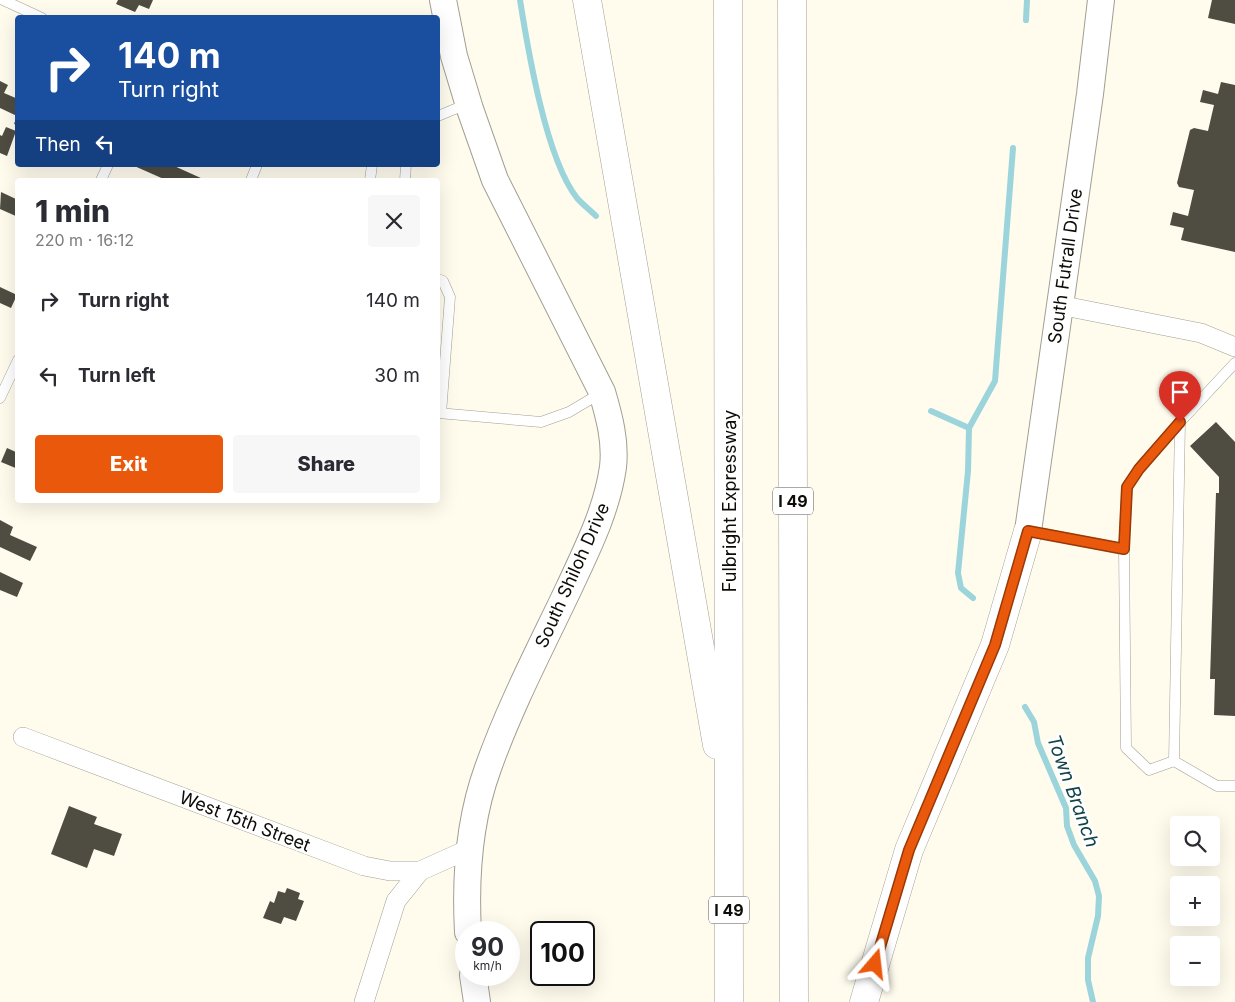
<!DOCTYPE html>
<html lang="en">
<head>
<meta charset="utf-8">
<style>
  :root { --surface:#fff; --page:#f7f7f7; --text:#2b2b33; --muted:#7c7c81; --accent:#ea580c }
  body { margin:0; font-family:Inter,sans-serif; background:var(--page); color:var(--text); height:100vh; display:flex; flex-direction:column; font-size:19px; white-space:nowrap }
  * { box-sizing:border-box; margin:0 }
  p { font-size:16px; color:var(--muted) }
  .icon { flex:none; width:28px; height:28px; fill:none; stroke:currentColor; stroke-width:2; stroke-linecap:round; stroke-linejoin:round }
  .map { position:relative; flex:1; overflow:hidden }
  .panel { position:absolute; left:15px; top:178px; width:425px; height:325px; display:flex; flex-direction:column; background:var(--surface); border-radius:5px; box-shadow:0 5px 20px #0002 }
  .panel>* { flex:none }
  .hud { position:absolute; left:15px; top:15px; width:425px; height:152px; border-radius:5px; box-shadow:0 5px 20px #0002; background:#1a4fa0; color:#fff; overflow:hidden }
  .tools { position:absolute; left:1170px; top:816px; display:grid; gap:10px }
  .tools a { display:grid; place-items:center; width:50px; height:50px; border-radius:5px; background:var(--surface); box-shadow:0 5px 20px #0002; font-size:25px }
  .speed { position:absolute; left:455px; top:921px; display:flex; gap:10px; font-size:25px; font-weight:700; text-align:center }
  .speed>* { display:grid; place-content:center; width:65px; height:65px; border-radius:50%; background:var(--surface); box-shadow:0 5px 20px #0002; line-height:1 }
  .speed small { font-size:12px; font-weight:400 }
  .speed .limit { border:2px solid #111; border-radius:8px; background:#fff; color:#111 }
  .pin { position:absolute; display:grid; place-items:center; width:42px; height:42px; color:#fff; margin:-51px -21px; border-radius:50% 50% 50% 0; rotate:-45deg; box-shadow:0 0 5px #0007 }
  .pin .icon { rotate:45deg }
  .me { position:absolute; width:55px; margin:-28px; rotate:17deg; stroke-linejoin:round; filter:drop-shadow(0 0 4px #0008) }
  .turn { display:flex; align-items:center; gap:18px; height:105px; padding:0 20px; font-size:22px }
  .turn .icon { width:65px; height:65px; stroke-width:2.5 }
  .turn b { display:block; font-size:35px; line-height:42px }
  .then { display:flex; align-items:center; height:48px; padding:0 20px; background:#0003; gap:10px; font-size:19px }
  .round { display:grid; place-items:center; flex:none; width:52px; height:52px; border-radius:5px; background:var(--page) }
  .overview { display:flex; align-items:center; justify-content:space-between; height:85px; padding:0 20px }
  h1 { font-size:30px; font-weight:800; line-height:38px }
  .cta { display:flex; gap:10px; margin-top:auto; padding:10px 20px }
  .cta a { flex:1; height:58px; border-radius:5px; background:var(--accent); color:#fff; font-size:20px; font-weight:800; line-height:58px; text-align:center }
  .cta a+a { background:var(--page); color:var(--text) }
  ul { padding:0; list-style:none }
  li { display:flex; align-items:center; gap:15px; height:75px; padding:0 20px }
  li div { flex:1 }
  li b { display:block; font-size:19px }
  li em { font-style:normal }
  .map>svg:first-child { display:block }
  .lines { fill:none; stroke-linecap:round; stroke-linejoin:round }
  .stream { stroke:#9cd4dc; stroke-width:6 }
  .building { fill:#4f4d42 }
  .lane-casing { stroke:#a19f93; stroke-width:11 }
  .street-casing { stroke:#a19f93; stroke-width:20 }
  .secondary-casing { stroke:#a19f93; stroke-width:28 }
  .highway-casing { stroke:#a19f93; stroke-width:29 }
  .lane { stroke:#fff; stroke-width:10 }
  .street { stroke:#fff; stroke-width:19 }
  .secondary { stroke:#fff; stroke-width:26 }
  .highway { stroke:#fff; stroke-width:28 }
  .route-casing { stroke:#983908; stroke-width:12 }
  .route { stroke:#ea580c; stroke-width:9 }
  .labels { text-anchor:middle; dominant-baseline:central; stroke-width:5; stroke-linejoin:round; paint-order:stroke }
  .shield { fill:#fff; stroke:#565552; stroke-width:1 }
  .shield-label { font-size:16px; font-weight:bold; fill:#0d0c08 }
  .street-label { font-size:18px; fill:#0d0c08; stroke:#fff }
  .water-label { font-size:19px; font-style:italic; fill:#12444b; stroke:#fff }
</style>
</head>
<body>
<div class="map">
<svg width="1235" height="1002" viewBox="0 0 1235 1002">
  <rect width="100%" height="100%" fill="#fffcee"/>
  <g class="lines">
    <g class="stream">
      <path d="M520 0C528 50 546 159 577 198 582 204 590 210 596 216"/>
      <polyline points="1026,20 1027,0"/>
      <polyline points="931,411 969,428"/>
      <polyline points="973,598 961,588 958,573 968,471 969,428 995,381 1013,148"/>
      <polyline points="1025,707 1034,722 1038,743 1066,808 1067,826 1074,845 1095,881 1099,896 1098,916 1088,958 1088,980 1093,1002"/>
    </g>
  </g>
  <g class="building">
    <polygon points="118,0 153,0 149,9 139,5 135,12 116,4"/>
    <polygon points="1212,0 1235,0 1235,24 1208,18"/>
    <polygon points="0,81 8,85 4,93 18,99 18,125 14,124 17,116 0,108"/>
    <polygon points="1221,82 1235,85 1235,252 1181,240 1184,228 1170,225 1173,212 1188,216 1194,190 1179,187 1177,183 1190,130 1194,128 1208,131 1214,105 1200,102 1203,90 1218,94"/>
    <polygon points="6,127 16,131 7,156 0,153 0,135 2,136"/>
    <polygon points="132,165 172,165 203,179 166,180"/>
    <polygon points="1,192 18,200 18,217 0,209"/>
    <polygon points="0,287 17,295 11,308 0,303"/>
    <polygon points="1216,422 1235,442 1235,716 1214,715 1215,679 1210,679 1216,493 1219,493 1219,477 1190,446"/>
    <polygon points="7,448 18,453 18,469 1,462"/>
    <polygon points="0,520 13,527 10,535 37,547 30,561 0,547"/>
    <polygon points="0,572 23,583 17,597 0,590"/>
    <polygon points="69,806 97,817 94,824 122,834 114,856 94,849 87,868 51,854"/>
    <polygon points="287,888 300,893 298,899 304,901 296,921 284,917 281,924 263,918 270,901 274,903 278,891 285,893"/>
  </g>
  <g class="lines">
    <defs>
      <g id="lane">
        <polyline points="3,0 42,18"/>
        <polyline points="438,116 467,104"/>
        <polyline points="101,180 108,165"/>
        <polyline points="251,180 257,165"/>
        <polyline points="370,180 372,165"/>
        <polyline points="405,180 406,165"/>
        <polyline points="438,279 443,281 450,297 441,413"/>
        <polyline points="1235,363 1180,422 1174,761 1217,786 1235,786"/>
        <polyline points="0,398 18,360"/>
        <polyline points="438,413 541,422 569,412 601,393"/>
        <polyline points="1029,531 1124,549"/>
        <polyline points="1174,761 1149,770 1126,748 1124,549 1127,487 1139,469 1180,422"/>
      </g>
      <g id="street">
        <polyline points="1059,305 1201,333 1235,347"/>
        <polyline points="23,737 364,866 390,871 420,871 469,849"/>
        <polyline points="364,1002 396,901 420,871"/>
      </g>
      <g id="secondary">
        <path d="M443 0 454 56 470 109 495 180 602 392C609 416 616 441 613 467 607 510 587 549 569 588 541 647 510 706 488 768 469 820 465 877 468 932"/>
        <polyline points="1028,531 1090,94 1101,0"/>
        <polyline points="473,975 477,1002"/>
      </g>
      <g id="highway">
        <polyline points="587,0 717,745"/>
        <polyline points="728,0 729,1002"/>
        <polyline points="792,0 794,1002"/>
        <polyline points="864,1002 909,850 995,645 1028,531"/>
      </g>
    </defs>
    <use href="#lane" class="lane-casing"/>
    <use href="#street" class="street-casing"/>
    <use href="#secondary" class="secondary-casing"/>
    <use href="#highway" class="highway-casing"/>
    <use href="#lane" class="lane"/>
    <use href="#street" class="street"/>
    <use href="#secondary" class="secondary"/>
    <use href="#highway" class="highway"/>
  </g>
  <g class="lines">
    <defs>
      <polyline id="route" points="875,964 909,850 995,645 1028,531 1124,549 1127,487 1139,469 1180,422"/>
    </defs>
    <use href="#route" class="route-casing"/>
    <use href="#route" class="route"/>
  </g>
  <g class="labels">
    <g class="shield">
      <rect x="773" y="487.5" width="40" height="27" rx="4"/>
      <rect x="709" y="896.5" width="40" height="27" rx="4"/>
    </g>
    <g class="shield-label">
      <text x="793" y="501">I 49</text>
      <text x="729" y="910">I 49</text>
    </g>
    <g class="street-label">
      <text transform="translate(1065 266) rotate(-82)">South Futrall Drive</text>
      <text transform="translate(729 501) rotate(-90)">Fulbright Expressway</text>
      <text transform="translate(572 575) rotate(-66)">South Shiloh Drive</text>
      <text transform="translate(245 821) rotate(21)">West 15th Street</text>
    </g>
    <g class="water-label">
      <text transform="translate(1073 791) rotate(70)">Town Branch</text>
    </g>
  </g>
</svg>
<div class="tools">
<a><svg class="icon" aria-label="search" viewBox="0 0 24 24"><circle cx="10" cy="10" r="6"/><path d="M15 15l6 6"/></svg></a>
<a>+</a>
<a>−</a>
</div>
<div class="speed"><div>90<small>km/h</small></div><div class="limit">100</div></div>
<div class="pin" style="left:1180px;top:422px;background:#d93025"><svg class="icon" aria-label="arrive" viewBox="0 0 24 24"><path d="M6 21V4h12l-3 4 3 4H6"/></svg></div>
<svg class="me" style="left:875px;top:964px" viewBox="-20 -20 40 40"><path d="M0-17L14 15 0 8-14 15z" fill="#ea580c" stroke="#fff" stroke-width="4"/></svg>
<div class="hud">
<div class="turn"><svg class="icon" aria-label="right" viewBox="0 0 24 24"><path d="M7 20v-9h11M14 6l5 5-5 5"/></svg><div><b>140 m</b>Turn right</div></div>
<div class="then">Then<svg class="icon" aria-label="left" viewBox="0 0 24 24"><path d="M17 20v-9H6M10 6l-5 5 5 5"/></svg></div>
</div>
<section class="panel">
<div class="overview"><div><h1>1 min</h1><p>220 m · 16:12</p></div><a class="round"><svg class="icon" aria-label="close" viewBox="0 0 24 24"><path d="M6 6l12 12M18 6L6 18"/></svg></a></div>
<ul>
<li><svg class="icon" aria-label="right" viewBox="0 0 24 24"><path d="M7 20v-9h11M14 6l5 5-5 5"/></svg><div><b>Turn right</b></div><em>140 m</em></li>
<li><svg class="icon" aria-label="left" viewBox="0 0 24 24"><path d="M17 20v-9H6M10 6l-5 5 5 5"/></svg><div><b>Turn left</b></div><em>30 m</em></li>
</ul>
<div class="cta"><a>Exit</a><a>Share</a></div>
</section>
</div>
</body>
</html>
